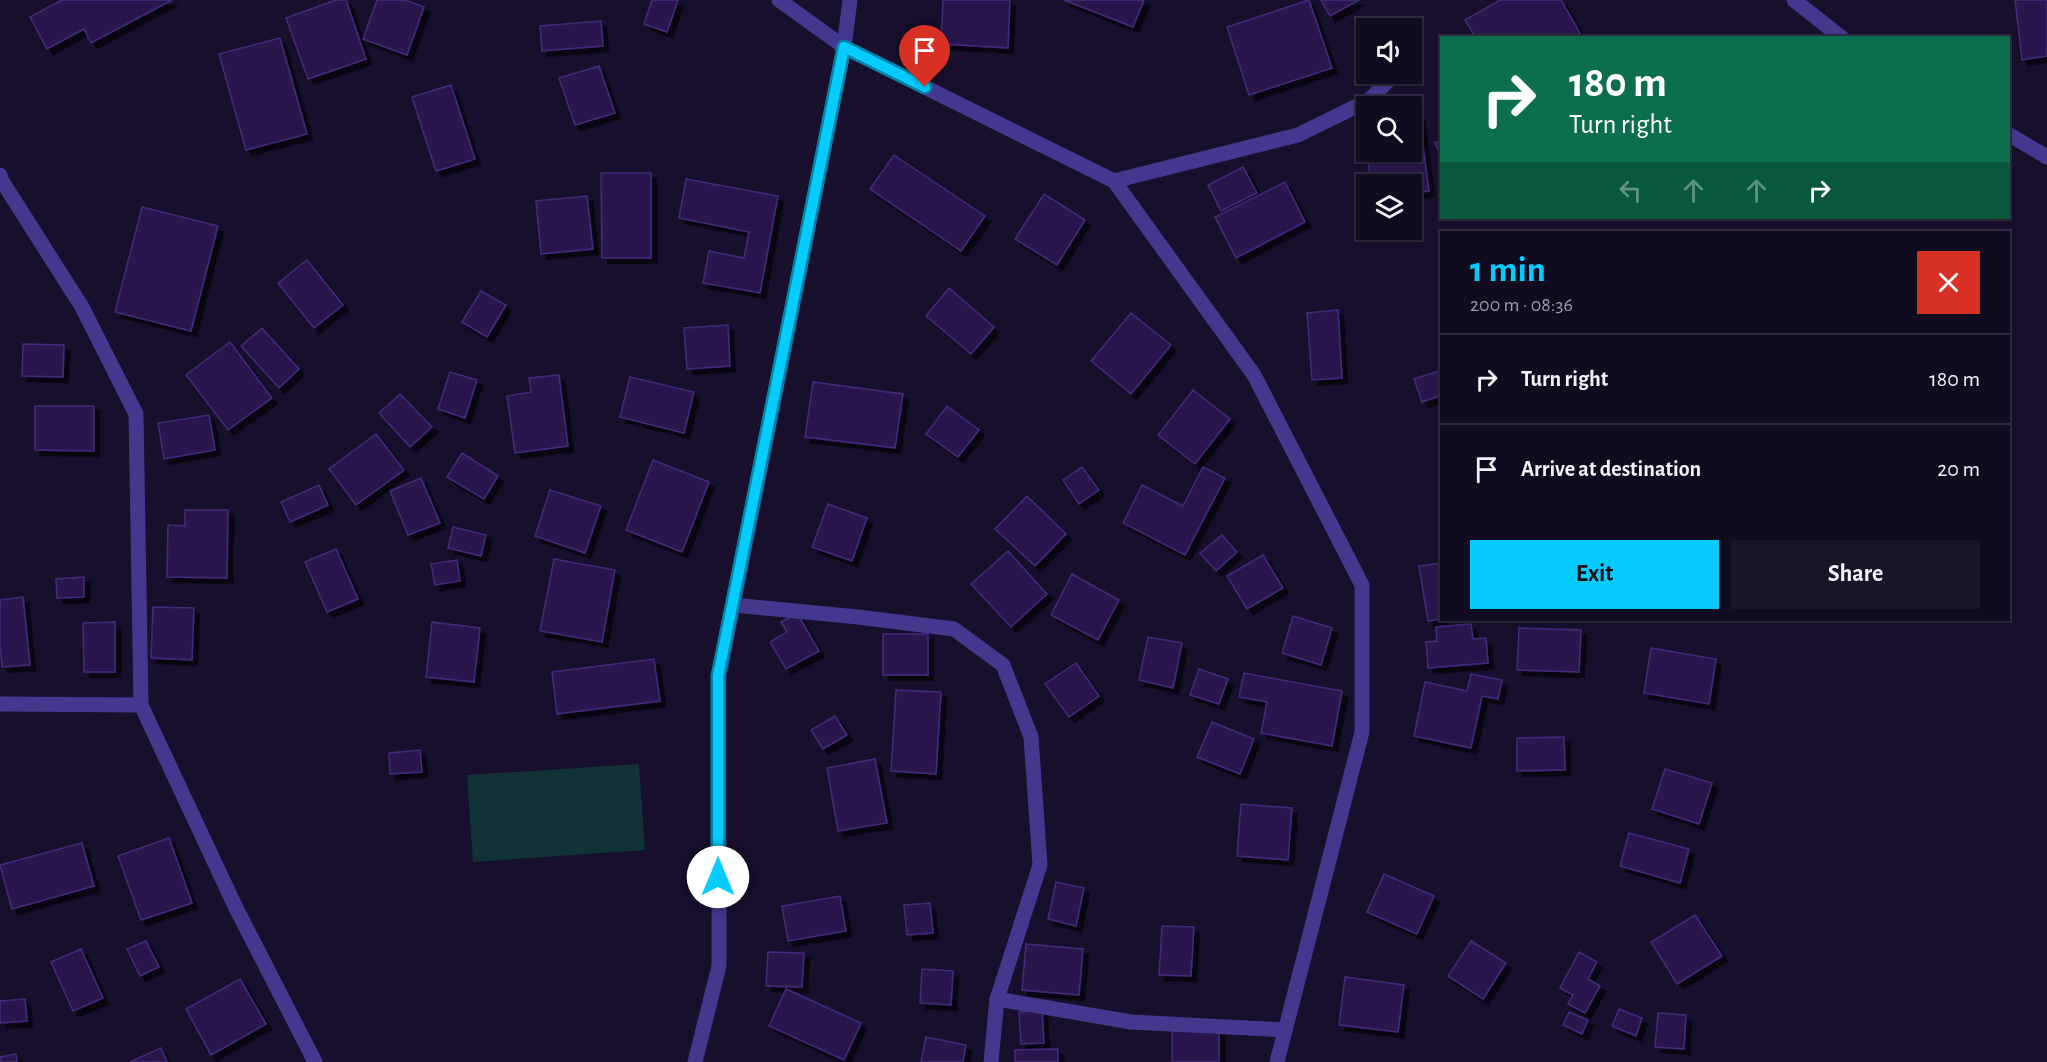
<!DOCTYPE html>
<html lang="en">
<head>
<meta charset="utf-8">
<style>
  :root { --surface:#110b20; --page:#1a1429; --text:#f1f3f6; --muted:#9c9ba5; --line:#302b3e; --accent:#05cbff }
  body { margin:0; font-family:"Alegreya Sans",sans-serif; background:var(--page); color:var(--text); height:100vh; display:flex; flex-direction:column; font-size:22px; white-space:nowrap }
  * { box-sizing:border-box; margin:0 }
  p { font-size:20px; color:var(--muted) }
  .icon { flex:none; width:33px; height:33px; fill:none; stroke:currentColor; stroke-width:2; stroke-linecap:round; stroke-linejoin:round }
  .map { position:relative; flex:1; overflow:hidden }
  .sheet { position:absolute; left:1440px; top:231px; width:570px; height:390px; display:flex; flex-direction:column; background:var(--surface); border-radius:0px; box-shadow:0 2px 4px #0004,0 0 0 2px var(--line) }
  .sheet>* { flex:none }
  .top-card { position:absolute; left:1440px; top:36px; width:570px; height:183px; border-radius:0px; box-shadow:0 2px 4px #0004,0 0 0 2px var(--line); background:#0b6e4f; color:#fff; overflow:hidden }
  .buttons { position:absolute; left:1356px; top:18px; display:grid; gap:12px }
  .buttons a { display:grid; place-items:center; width:66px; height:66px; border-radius:0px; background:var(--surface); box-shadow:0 2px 4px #0004,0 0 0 2px var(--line); font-size:30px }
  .pin { position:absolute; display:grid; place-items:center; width:51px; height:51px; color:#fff; margin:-62px -26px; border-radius:50% 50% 50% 0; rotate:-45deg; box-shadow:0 0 6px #0007 }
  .pin .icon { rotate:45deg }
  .me { position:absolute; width:66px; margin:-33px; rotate:0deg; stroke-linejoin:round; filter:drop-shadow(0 0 4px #0008) }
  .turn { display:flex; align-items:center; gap:21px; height:126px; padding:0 30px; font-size:27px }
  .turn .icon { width:78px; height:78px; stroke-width:2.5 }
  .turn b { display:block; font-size:42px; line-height:51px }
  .lanes { display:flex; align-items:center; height:57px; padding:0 30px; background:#0003; justify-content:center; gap:30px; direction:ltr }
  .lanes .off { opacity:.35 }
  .round { display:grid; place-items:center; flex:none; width:63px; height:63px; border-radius:0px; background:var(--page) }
  .overview { display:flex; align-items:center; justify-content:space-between; height:102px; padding:0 30px }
  h1 { font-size:36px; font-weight:600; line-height:45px; color:var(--accent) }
  .action { display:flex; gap:12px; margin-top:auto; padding:12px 30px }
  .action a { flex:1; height:69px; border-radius:0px; background:var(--accent); color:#111; font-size:24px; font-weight:600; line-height:69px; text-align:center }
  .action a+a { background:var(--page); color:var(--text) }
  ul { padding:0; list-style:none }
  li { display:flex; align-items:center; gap:18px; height:90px; padding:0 30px; border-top:2px solid var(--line) }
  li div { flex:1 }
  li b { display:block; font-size:22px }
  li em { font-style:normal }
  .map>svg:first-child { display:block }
  .green { fill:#113336 }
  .building { fill:#2a194e; stroke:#432a7b; stroke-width:1.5; filter:url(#shadow) }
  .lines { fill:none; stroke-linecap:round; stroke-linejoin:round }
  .minor { stroke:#43378e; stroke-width:15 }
  .route-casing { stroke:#0384a6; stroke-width:15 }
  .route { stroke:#05cbff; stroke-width:10 }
</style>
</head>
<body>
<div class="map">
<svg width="2047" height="1062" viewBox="0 0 2047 1062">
  <defs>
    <filter id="shadow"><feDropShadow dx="5.5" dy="5.5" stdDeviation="0" flood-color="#0009"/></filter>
  </defs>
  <rect width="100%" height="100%" fill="#170f2b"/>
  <polygon class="green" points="639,764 645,850 473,862 467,775"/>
  <g class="building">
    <polygon points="62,0 172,0 91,43 84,29 47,49 30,17"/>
    <polygon points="336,0 346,0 366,59 308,79 286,18"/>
    <polygon points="377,0 405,0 424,7 407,55 363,39"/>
    <polygon points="652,0 678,0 667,32 644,24"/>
    <polygon points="943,0 1010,0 1008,48 941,44"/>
    <polygon points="1064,0 1144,0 1133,27"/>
    <polygon points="1309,0 1332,68 1249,95 1227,27"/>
    <polygon points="1321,0 1359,0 1330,16"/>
    <polygon points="1500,0 1561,0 1580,33 1573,38 1476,38 1465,20"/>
    <polygon points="2015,0 2047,0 2047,56 2022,60"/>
    <polygon points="601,21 603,46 542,51 540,26"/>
    <polygon points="280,38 307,134 246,150 219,54"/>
    <polygon points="599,66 615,113 575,125 559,78"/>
    <polygon points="451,85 475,159 436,171 412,97"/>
    <polygon points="1419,115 1429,191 1412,193 1412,184 1371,184 1367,152 1412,152 1412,116"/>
    <polygon points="1442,140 1442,159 1435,143"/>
    <polygon points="894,155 985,216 961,251 870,189"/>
    <polygon points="1243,167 1257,193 1221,211 1208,185"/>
    <polygon points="601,173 651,173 651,258 602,258"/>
    <polygon points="686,179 778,196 760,293 703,283 709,251 744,258 749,232 679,218"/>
    <polygon points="1285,182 1305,222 1236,258 1215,217"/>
    <polygon points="1044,194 1085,220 1057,265 1015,239"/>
    <polygon points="587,196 593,249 541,254 536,201"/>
    <polygon points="142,207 218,226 191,331 115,312"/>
    <polygon points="307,260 343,305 314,328 278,283"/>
    <polygon points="949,288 994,327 971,354 926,316"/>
    <polygon points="481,291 506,305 487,337 462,322"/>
    <polygon points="1338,310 1342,378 1312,380 1307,313"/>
    <polygon points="1131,313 1171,345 1131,394 1091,361"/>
    <polygon points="728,325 730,366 687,369 684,328"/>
    <polygon points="262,328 299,369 279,388 241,346"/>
    <polygon points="230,342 272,398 228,430 186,375"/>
    <polygon points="23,344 64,345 63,377 22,376"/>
    <polygon points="1442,370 1442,395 1422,402 1414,379"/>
    <polygon points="450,372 477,380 465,418 438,409"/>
    <polygon points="559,375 568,446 515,453 507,396 531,392 529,378"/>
    <polygon points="630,377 694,392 684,433 620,417"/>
    <polygon points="813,382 903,394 895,448 805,437"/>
    <polygon points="1193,390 1230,419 1195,464 1158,435"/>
    <polygon points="400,394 432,427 410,447 379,413"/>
    <polygon points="35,406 94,406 94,451 35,450"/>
    <polygon points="947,406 979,430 958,457 926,434"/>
    <polygon points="209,415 215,450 164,459 158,423"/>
    <polygon points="376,434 404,470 356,505 329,469"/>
    <polygon points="462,453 498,476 484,499 447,477"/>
    <polygon points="653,460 709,482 682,552 626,530"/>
    <polygon points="1082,467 1099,490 1079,504 1063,480"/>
    <polygon points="1203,467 1225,478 1185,555 1123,523 1142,485 1183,506"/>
    <polygon points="421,478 440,523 408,535 390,491"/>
    <polygon points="319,485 328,505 290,522 281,502"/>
    <polygon points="550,490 601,506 585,553 535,536"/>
    <polygon points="1027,496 1066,534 1035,566 995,529"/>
    <polygon points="828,504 867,518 852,561 812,547"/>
    <polygon points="185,510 228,510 227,578 167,577 168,525 185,526"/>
    <polygon points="453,527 486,535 481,556 448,548"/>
    <polygon points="1222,535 1237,552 1216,571 1200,553"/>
    <polygon points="336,549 358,599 327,612 305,562"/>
    <polygon points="1008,551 1047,594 1011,627 971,584"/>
    <polygon points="1263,555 1283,588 1247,609 1227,576"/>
    <polygon points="554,559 615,570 602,642 540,631"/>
    <polygon points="457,560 460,581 435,585 431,564"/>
    <polygon points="1442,563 1442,619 1428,621 1419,566"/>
    <polygon points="1072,574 1119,600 1098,640 1051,615"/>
    <polygon points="84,577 84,597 57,598 56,579"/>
    <polygon points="23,597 30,665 2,667 0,644 0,600"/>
    <polygon points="153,607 194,608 192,660 151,658"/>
    <polygon points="797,613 819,651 786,669 770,642 787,632 781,622"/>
    <polygon points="1293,616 1332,628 1321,665 1282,653"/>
    <polygon points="115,622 115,672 84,672 83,623"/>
    <polygon points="432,622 480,628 474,682 426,677"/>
    <polygon points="1471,624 1473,639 1486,638 1488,663 1428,668 1426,642 1437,641 1436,627"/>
    <polygon points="1519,628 1581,630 1579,672 1517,670"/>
    <rect x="883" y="634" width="45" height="41"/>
    <polygon points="1148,637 1182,643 1173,688 1139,680"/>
    <polygon points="1651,648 1716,659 1709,704 1644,693"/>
    <polygon points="654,659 660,701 557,714 552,672"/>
    <polygon points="1076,663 1099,696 1069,717 1045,684"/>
    <polygon points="1199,669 1228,679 1219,704 1190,695"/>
    <polygon points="1244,673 1342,691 1332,746 1261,733 1267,702 1239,697"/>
    <polygon points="1471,674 1502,680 1498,699 1482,696 1471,748 1414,736 1425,682 1467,691"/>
    <polygon points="896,690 941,692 936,774 891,771"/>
    <polygon points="835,716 847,735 823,749 811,730"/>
    <polygon points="1212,722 1254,739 1240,774 1197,757"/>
    <polygon points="1564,737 1565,770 1517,771 1517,738"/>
    <polygon points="420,750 422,772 390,774 389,753"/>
    <polygon points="875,759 887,823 838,831 827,768"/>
    <polygon points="1665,769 1712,783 1699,824 1652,809"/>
    <polygon points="1241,804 1292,808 1288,860 1237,856"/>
    <polygon points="1629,833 1689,849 1680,883 1620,866"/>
    <polygon points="169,838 192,903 141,920 118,856"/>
    <polygon points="82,843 94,886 12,909 0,865"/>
    <polygon points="1384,874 1434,896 1417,934 1367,912"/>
    <polygon points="1056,882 1084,888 1076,926 1048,919"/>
    <polygon points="840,896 846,931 788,941 782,906"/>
    <polygon points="930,903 933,933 907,935 904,905"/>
    <polygon points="1695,915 1722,956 1677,984 1651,942"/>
    <polygon points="1162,926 1194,927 1191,976 1159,975"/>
    <polygon points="146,941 159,967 140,976 127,949"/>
    <polygon points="1471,941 1506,963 1483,999 1448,976"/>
    <polygon points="1026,944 1083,949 1079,995 1022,990"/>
    <polygon points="81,949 103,998 73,1011 51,962"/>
    <polygon points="768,952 804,953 802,987 766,986"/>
    <polygon points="1579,952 1597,962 1588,979 1600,986 1585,1013 1568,1004 1573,995 1560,988"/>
    <polygon points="922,969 953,971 951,1005 920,1003"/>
    <polygon points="1345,977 1404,985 1398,1032 1339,1025"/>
    <polygon points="240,979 266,1024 211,1055 186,1009"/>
    <polygon points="786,989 861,1023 844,1060 769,1026"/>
    <polygon points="25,999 27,1021 0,1023 0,1001"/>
    <polygon points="1619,1009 1642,1018 1636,1036 1612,1026"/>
    <polygon points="1042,1010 1044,1043 1021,1044 1019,1012"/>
    <polygon points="1569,1012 1588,1020 1582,1034 1563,1025"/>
    <polygon points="1658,1013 1686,1015 1684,1049 1655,1047"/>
    <rect x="1172" y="1029" width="47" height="33"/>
    <polygon points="926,1037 966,1045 963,1062 921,1062"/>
    <polygon points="161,1048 167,1062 130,1062"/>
    <polygon points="1058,1049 1058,1062 1015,1062 1015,1050"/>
    <polygon points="16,1054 17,1062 0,1062 0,1057"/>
  </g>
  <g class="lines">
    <g class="minor">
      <polyline points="779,0 844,47 1114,181 1254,375 1362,585 1362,732 1277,1062"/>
      <polyline points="1794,0 1842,38"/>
      <polyline points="2008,134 2047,157"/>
      <polyline points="0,175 2,181 82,307 136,414 141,705"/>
      <polyline points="1114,181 1298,135 1369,100 1395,74"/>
      <polyline points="733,605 858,617 954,629 1003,665 1031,737 1040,865 997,999 991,1062"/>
      <polyline points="0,704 141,705 235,906 315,1062"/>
      <polyline points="997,999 1131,1022 1285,1030"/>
      <polyline points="695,1062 719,966 719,676 844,47 850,0"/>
    </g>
  </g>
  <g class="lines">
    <defs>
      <polyline id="route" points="718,877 718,676 844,47 925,87"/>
    </defs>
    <use href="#route" class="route-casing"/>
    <use href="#route" class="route"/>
  </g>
</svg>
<div class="buttons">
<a><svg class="icon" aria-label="sound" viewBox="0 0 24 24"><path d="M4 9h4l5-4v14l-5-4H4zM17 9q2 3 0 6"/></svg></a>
<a><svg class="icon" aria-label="search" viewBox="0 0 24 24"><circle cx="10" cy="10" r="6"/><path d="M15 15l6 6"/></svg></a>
<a><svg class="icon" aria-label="layers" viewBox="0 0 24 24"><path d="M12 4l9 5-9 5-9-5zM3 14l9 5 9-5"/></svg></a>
</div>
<div class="pin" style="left:925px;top:87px;background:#d93025"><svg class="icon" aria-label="arrive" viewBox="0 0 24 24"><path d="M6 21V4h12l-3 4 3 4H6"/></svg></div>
<svg class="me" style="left:718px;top:877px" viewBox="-20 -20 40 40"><circle r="19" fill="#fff"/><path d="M0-13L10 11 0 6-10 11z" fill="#05cbff"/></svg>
<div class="top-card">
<div class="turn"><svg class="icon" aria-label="right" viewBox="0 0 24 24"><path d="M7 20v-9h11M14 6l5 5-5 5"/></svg><div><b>180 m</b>Turn right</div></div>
<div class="lanes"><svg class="icon off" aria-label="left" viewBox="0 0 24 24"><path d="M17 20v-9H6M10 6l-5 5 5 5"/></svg><svg class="icon off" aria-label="ahead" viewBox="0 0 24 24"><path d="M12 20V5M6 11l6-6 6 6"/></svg><svg class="icon off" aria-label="ahead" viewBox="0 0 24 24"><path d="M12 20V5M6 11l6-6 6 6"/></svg><svg class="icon" aria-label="right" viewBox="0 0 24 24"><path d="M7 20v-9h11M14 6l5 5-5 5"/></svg></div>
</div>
<section class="sheet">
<div class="overview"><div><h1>1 min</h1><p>200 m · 08:36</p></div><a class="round" style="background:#d93025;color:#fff"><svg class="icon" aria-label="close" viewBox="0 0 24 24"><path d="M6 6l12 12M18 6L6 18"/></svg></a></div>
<ul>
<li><svg class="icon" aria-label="right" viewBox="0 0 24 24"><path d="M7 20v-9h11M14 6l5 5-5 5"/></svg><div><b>Turn right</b></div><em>180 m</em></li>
<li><svg class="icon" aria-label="arrive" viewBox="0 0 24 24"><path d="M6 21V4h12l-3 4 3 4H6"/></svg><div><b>Arrive at destination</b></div><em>20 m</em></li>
</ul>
<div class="action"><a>Exit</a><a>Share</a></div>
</section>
</div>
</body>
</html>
